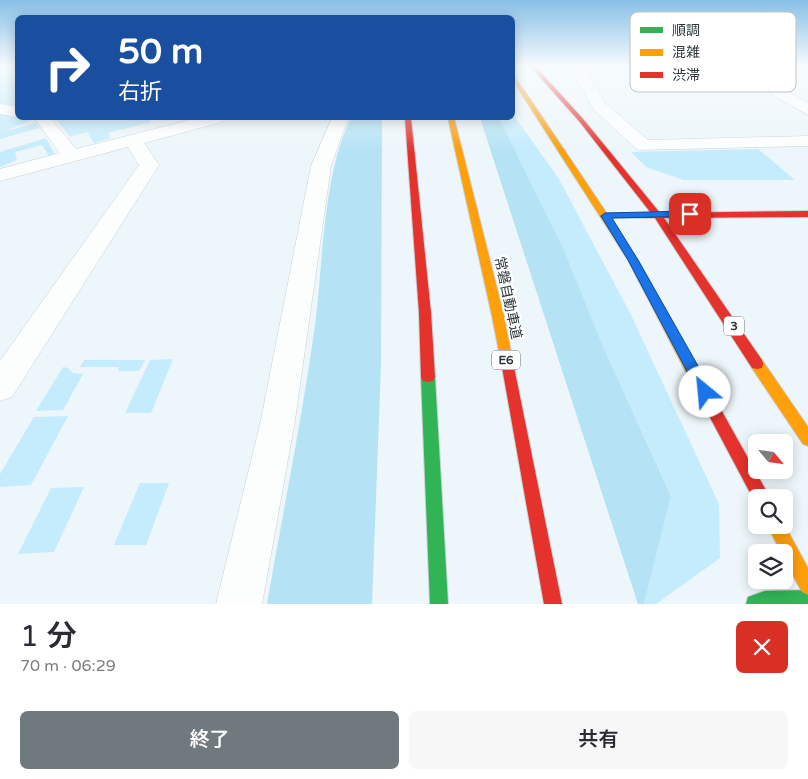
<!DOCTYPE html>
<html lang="ja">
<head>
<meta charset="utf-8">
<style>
  :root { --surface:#fff; --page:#f7f7f7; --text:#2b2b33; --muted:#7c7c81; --accent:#707a7e }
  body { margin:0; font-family:"Varela Round","Noto Sans JP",sans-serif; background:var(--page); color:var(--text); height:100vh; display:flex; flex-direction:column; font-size:19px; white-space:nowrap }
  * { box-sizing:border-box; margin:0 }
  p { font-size:16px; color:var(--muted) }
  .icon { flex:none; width:28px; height:28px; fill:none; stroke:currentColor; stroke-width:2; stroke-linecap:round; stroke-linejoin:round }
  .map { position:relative; height:604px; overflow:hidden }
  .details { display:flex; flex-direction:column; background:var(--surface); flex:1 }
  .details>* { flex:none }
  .banner { position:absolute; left:15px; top:15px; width:500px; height:105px; border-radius:8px; box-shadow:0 2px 12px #0003; background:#1a4fa0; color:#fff; overflow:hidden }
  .needle { width:32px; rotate:119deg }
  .tools { position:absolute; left:748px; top:434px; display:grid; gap:10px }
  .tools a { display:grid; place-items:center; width:45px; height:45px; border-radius:8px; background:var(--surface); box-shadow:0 2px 12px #0003; font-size:25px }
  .pin { position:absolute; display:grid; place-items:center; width:42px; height:42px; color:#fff; margin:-21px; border-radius:10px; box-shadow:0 2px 8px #0006 }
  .me { position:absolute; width:55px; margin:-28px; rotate:332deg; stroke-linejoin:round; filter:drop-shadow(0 0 4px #0008) }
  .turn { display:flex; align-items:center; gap:18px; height:105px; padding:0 20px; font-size:22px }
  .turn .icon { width:65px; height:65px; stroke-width:2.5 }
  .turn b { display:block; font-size:35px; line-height:42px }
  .round { display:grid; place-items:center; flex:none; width:52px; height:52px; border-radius:8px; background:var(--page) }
  .overview { display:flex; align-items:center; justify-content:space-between; height:85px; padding:0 20px }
  h1 { font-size:30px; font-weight:600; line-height:38px }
  .primary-button { display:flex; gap:10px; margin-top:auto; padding:10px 20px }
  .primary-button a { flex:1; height:58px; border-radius:8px; background:var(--accent); color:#fff; font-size:20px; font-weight:600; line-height:58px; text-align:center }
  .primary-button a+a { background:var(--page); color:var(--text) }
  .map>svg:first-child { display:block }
  .green { fill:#c5ecfc }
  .forest { fill:#b5e2f4 }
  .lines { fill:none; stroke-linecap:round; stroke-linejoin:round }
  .street-casing { stroke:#c8d1d5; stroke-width:1 }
  .fast-casing { stroke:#c8d1d5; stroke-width:2 }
  .slow-casing { stroke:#c8d1d5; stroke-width:2 }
  .jam-casing { stroke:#c8d1d5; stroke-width:2 }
  .street { fill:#fcfefe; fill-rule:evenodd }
  .fast { fill:#30b455; fill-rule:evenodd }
  .slow { fill:#ff9f0a; fill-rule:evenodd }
  .jam { fill:#e5322d; fill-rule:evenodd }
  .route { fill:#1a73e8; stroke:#114b97 }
  .labels { text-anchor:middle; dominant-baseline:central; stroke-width:4.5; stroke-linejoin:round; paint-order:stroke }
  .shield { fill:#fff; stroke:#6c7376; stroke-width:1 }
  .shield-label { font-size:12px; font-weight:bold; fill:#2d373c }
  .street-label { font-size:14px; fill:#2d373c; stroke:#fff }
  .key { fill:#fff; stroke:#c0c3c4; stroke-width:1 }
  .key-label { font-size:14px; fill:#2d373c }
</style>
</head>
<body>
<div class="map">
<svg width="808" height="604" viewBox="0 0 808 604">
  <rect width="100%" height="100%" fill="#edf6fa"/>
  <g class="green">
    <polygon points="0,66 17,66 17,108 0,105"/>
    <polygon points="0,114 33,119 6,131 33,124 36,124 39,128 0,139"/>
    <polygon points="513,114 559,179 631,315 719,504 720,558 656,604 644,604 671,495 602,344 564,250 499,118 512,118"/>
    <polygon points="55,118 147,118 151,122 108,133 110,138 94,143 87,132 70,137"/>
    <polygon points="46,138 54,153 49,156 42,145 15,152 17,160 0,167 0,152"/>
    <polygon points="758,149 795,180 684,180 646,167 631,152"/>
    <polygon points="173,359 151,413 125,413 150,360"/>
    <polygon points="84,360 145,360 139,371 118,371 119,367 80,367"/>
    <polygon points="63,367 68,368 73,373 83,374 63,410 36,411"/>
    <polygon points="68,416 31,485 0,487 0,474 34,417"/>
    <polygon points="140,483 169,483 146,545 114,545"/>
    <polygon points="84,487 54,552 18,554 51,488"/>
  </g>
  <g class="forest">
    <path d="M351 118H382L381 365 372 604H267C283 512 302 419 315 326 323 264 323 173 351 118Z"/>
    <polygon points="480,118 499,118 564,250 602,344 671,496 644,604 638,604"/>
  </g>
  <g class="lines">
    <defs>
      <g id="street">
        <polygon points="569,66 583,66 606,104 648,140 808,136 808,146 638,150 594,110"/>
        <polygon points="723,66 740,66 808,103 808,115"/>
        <polygon points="0,104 18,107 18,117 0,114"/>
        <polygon points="34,118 50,118 76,149 198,118 224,118 222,122 144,143 159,165 12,397 0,401 0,361 139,165 128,147 0,181 0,169 60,153"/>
        <polygon points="332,118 348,118 331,166 295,420 262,604 216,604 261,420 311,166"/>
      </g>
      <g id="fast">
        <polygon points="428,372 433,373 435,377 448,604 430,604 421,377 423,373"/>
        <polygon points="808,590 808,604 746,604 748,597 765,591"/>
      </g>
      <g id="slow">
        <polygon points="512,72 638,260 700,372 702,376 700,380 695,381 690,380 628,260 512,79"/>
        <polygon points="448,118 454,118 504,316 514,367 513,371 508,372 503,371 502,367 492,316"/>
        <polygon points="757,359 762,360 808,427 808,446 803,444 752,368 751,364 752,360"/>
        <polygon points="784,524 808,568 808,595 802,592 784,559 784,552 781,552 767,525"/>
      </g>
      <g id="jam">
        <polygon points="530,66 535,66 583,119 660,213 808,211 808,217 664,218 762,360 763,364 762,368 757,369 752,368 655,218 602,218 600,216 605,213 651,213 579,121"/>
        <polygon points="405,118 411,118 431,313 435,377 433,381 428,382 423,381 421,377 419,313"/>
        <polygon points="508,362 513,363 514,367 562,604 544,604 502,367 503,363"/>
        <polygon points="695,371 700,372 767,492 769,498 756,498 756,504 688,376 690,372"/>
      </g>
    </defs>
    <use href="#street" class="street-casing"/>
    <use href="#fast" class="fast-casing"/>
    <use href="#slow" class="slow-casing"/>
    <use href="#jam" class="jam-casing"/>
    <use href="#street" class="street"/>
    <use href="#fast" class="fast"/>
    <use href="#slow" class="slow"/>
    <use href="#jam" class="jam"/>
  </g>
  <linearGradient id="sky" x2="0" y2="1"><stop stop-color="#88bfe7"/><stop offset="0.44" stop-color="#f7fbfd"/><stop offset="1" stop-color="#f7fbfd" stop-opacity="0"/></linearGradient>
  <rect width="808" height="151" fill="url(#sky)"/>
  <polygon class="route" points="690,211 694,212 694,216 612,218 638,260 710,387 712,392 710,396 700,396 628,260 601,216 605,213"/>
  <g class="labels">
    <g class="shield">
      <rect x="724" y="316.5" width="20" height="19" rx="4"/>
      <rect x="492" y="350.5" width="28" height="19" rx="4"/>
    </g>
    <g class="shield-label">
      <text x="734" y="326">3</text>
      <text x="506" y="360">E6</text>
    </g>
    <g class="street-label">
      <text transform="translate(508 298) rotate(78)">常磐自動車道</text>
    </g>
  </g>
  <rect x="630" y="12" width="166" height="80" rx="8" class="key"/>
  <rect x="640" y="27" width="23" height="6" fill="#30b455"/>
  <rect x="640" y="49" width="23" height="7" fill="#ff9f0a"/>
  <rect x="640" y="72" width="23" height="6" fill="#e5322d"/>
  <g class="key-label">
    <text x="672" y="35">順調</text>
    <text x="672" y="57">混雑</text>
    <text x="672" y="80">渋滞</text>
  </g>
</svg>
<div class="tools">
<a><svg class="needle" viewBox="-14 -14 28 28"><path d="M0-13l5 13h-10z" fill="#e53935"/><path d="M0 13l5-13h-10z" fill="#7c7c81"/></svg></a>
<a><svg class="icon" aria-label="search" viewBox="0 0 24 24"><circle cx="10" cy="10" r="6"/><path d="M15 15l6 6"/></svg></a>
<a><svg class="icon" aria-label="layers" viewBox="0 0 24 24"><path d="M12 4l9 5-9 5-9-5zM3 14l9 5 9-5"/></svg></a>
</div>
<div class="pin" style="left:690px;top:214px;background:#d93025"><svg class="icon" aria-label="arrive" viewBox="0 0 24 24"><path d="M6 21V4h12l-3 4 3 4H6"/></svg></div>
<svg class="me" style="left:705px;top:392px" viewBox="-20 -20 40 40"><circle r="19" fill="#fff"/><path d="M0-13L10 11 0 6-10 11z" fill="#1a73e8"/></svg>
<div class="banner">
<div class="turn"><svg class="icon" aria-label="right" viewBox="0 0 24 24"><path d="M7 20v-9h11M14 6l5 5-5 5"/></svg><div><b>50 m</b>右折</div></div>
</div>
</div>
<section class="details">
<div class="overview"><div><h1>1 分</h1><p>70 m · 06:29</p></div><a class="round" style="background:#d93025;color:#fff"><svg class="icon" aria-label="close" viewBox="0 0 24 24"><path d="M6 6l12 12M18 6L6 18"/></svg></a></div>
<div class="primary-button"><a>終了</a><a>共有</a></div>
</section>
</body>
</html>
